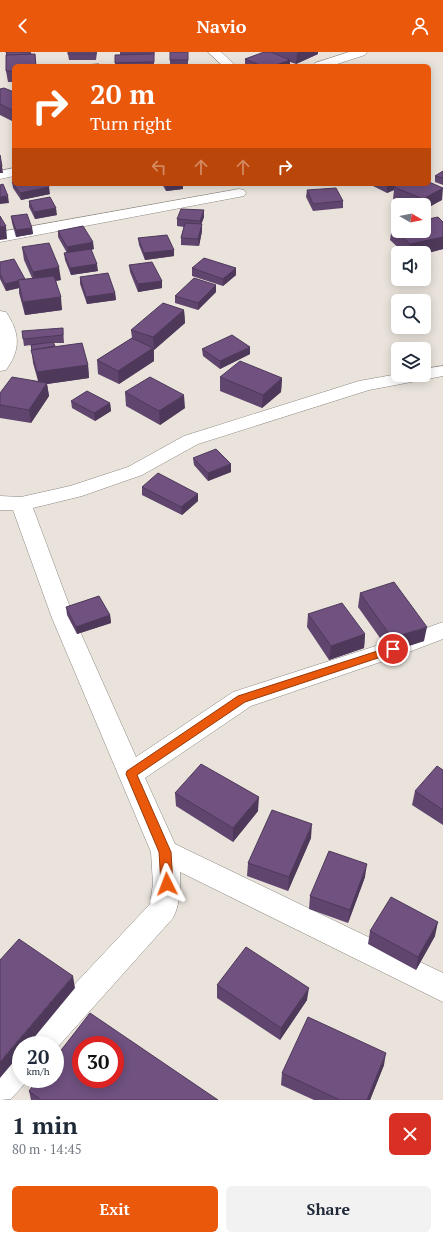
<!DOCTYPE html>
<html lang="en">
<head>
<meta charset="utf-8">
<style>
  :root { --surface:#fff; --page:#f2f2f3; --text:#1f2937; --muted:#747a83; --accent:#ea580c }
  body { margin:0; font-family:"PT Serif",serif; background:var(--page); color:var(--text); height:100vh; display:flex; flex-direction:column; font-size:15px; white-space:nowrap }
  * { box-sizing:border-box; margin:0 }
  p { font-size:13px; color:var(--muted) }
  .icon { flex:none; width:22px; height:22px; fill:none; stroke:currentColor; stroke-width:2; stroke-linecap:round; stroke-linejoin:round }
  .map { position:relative; height:1048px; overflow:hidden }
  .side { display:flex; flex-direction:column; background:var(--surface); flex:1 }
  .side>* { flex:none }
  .top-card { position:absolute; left:12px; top:12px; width:419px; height:122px; border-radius:6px; box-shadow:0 2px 10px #0003; background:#ea580c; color:#fff; overflow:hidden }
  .needle { width:26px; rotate:99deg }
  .buttons { position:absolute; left:391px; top:146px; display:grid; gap:8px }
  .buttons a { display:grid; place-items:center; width:40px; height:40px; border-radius:6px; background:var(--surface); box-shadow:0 2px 10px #0003; font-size:20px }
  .speed { position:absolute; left:12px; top:984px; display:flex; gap:8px; font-size:20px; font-weight:700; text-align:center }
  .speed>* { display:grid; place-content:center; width:52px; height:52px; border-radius:50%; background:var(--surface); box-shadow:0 2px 10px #0003; line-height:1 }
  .speed small { font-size:10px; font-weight:400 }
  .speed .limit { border:6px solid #d22; background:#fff; color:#111 }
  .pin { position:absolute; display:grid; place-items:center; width:34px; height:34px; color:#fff; margin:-17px; border:2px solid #fff; border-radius:50%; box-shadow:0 1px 4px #0007 }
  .me { position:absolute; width:44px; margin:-22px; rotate:357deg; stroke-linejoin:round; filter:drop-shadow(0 0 3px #0008) }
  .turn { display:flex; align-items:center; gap:14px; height:84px; padding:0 12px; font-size:18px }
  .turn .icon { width:52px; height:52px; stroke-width:2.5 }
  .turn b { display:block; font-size:28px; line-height:34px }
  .lanes { display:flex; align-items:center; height:38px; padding:0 12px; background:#0003; justify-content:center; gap:20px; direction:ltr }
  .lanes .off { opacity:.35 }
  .round { display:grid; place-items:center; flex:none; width:42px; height:42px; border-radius:6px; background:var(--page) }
  .summary { display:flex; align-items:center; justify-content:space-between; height:68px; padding:0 12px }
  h1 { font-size:24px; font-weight:700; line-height:30px }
  .cta { display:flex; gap:8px; margin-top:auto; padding:8px 12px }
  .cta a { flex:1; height:46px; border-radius:6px; background:var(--accent); color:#fff; font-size:16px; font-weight:700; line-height:46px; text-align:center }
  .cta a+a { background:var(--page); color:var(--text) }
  header { display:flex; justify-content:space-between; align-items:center; height:52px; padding:0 12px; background:var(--accent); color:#fff; font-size:18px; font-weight:700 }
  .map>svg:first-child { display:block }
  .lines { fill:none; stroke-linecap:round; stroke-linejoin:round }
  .street-casing { stroke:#8c8780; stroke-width:1 }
  .street { fill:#fff; fill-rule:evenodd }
  .wall { fill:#60466e }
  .shaded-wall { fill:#4e395a }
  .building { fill:#705180; stroke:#4e395a; fill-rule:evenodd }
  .route { fill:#ea580c; stroke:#983908 }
</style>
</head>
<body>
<header><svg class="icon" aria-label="back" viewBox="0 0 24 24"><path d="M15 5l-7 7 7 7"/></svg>Navio<svg class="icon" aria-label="person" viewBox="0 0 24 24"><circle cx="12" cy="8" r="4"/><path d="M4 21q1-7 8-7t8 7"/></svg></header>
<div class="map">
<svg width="443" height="1048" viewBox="0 0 443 1048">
  <rect width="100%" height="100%" fill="#e9e3db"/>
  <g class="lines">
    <defs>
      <g id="street">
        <polygon points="208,0 221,0 236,14 223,14"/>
        <polygon points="349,0 367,0 365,3 331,14 313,14 315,11"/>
        <polygon points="14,116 14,124 0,127 0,119"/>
        <polygon points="239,137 244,138 246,141 244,144 0,190 0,180"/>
        <path d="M0 259 6 260C20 281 21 297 6 318L0 319Z"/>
        <path d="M443 314V324L369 338 198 392 142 423 82 444 33 456 74 566 136 705 233 640 385 591 443 570V587L401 603 251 654 145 726 175 792 443 921V950L180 820C181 836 180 852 173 866L55 998V993H24L28 982 150 852 153 832 151 800 52 566 13 458H0V444L21 445 70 434 128 415 184 384 359 329 398 322V323H424V317Z"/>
        <polygon points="21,998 21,1027 29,1027 11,1047 0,1048 0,1013 10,1002"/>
      </g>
    </defs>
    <use href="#street" class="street-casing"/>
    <use href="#street" class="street"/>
  </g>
  <g class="wall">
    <polygon points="6,0 30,0 31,2 35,2 36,14 14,14 14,30 8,30 6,19"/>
    <polygon points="97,0 96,8 69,8 68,2"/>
    <polygon points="120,0 155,0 154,4 154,14 115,14 115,3 120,3"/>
    <polygon points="188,0 188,14 170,14 170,8"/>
    <polygon points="271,0 318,0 318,2 296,12 290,10 290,14 245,14 245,7"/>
    <polygon points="0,37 14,40 14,70 0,63"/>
    <polygon points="443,119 443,133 435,130 435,124"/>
    <polygon points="12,130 50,142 21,148 13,136"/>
    <polygon points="162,132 183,132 183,137 166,139"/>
    <polygon points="371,132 429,132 442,148 424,153 407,153 393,147 394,138 387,141 371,133"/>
    <polygon points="307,138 343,149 343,156 313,159 306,145"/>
    <polygon points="29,149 57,163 35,167 29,155"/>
    <polygon points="11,164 32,176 33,182 16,185 12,171"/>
    <polygon points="204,165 201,172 202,172 202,179 199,194 181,193 181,186 184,175 177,174 177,167"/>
    <polygon points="443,170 443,197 424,202 424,201 404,201 390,188 392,175"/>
    <polygon points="58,179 94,197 91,198 98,219 71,223 65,208 64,201 67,201 58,185"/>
    <polygon points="138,186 174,198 174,204 145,208 139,193"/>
    <polygon points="22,195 61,228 56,229 62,258 25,263 19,241 19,236 6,239 0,227 0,210 25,227 32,226 24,208"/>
    <polygon points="129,213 162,229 162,236 138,240 130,220"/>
    <polygon points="192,216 236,216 236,223 223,234 192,224"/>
    <polygon points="80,225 115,241 116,248 87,252 80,232"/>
    <polygon points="216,233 216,240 198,258 175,251 175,244"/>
    <polygon points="184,258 185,271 154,298 154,309 119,332 98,322 97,308 132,286 131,278"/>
    <polygon points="63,276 64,291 54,291 55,295 88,313 89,326 47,332 49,344 31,371 0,366 0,341 38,329 33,311 31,293 24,294 23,287"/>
    <polygon points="202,297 250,302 220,317 203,304"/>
    <polygon points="220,325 282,326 281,340 262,356 220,339"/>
    <polygon points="125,340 185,356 160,373 126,354"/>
    <polygon points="71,349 110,351 111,359 95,369 72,356"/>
    <polygon points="193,406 231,412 231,420 208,429 194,413"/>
    <polygon points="142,435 198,442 198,449 182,463 142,443"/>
    <polygon points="360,541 424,589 390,600 358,555"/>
    <polygon points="66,555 110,563 111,571 77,582 67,563"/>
    <polygon points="308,562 365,582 364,596 329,608 307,575"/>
    <polygon points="443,718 443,773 412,753 415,739"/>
    <polygon points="175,741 258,759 233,790 176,754"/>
    <polygon points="311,786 288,839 247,824 248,811"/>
    <polygon points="365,825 348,871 309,857 310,844"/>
    <polygon points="370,879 435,884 416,918 368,892"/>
    <polygon points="217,933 307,948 280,988 217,946"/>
    <polygon points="384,1013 370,1048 314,1048 281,1033 282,1021"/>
    <polygon points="29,1039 218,1048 31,1048"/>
  </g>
  <g class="shaded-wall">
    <polygon points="299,0 318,0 318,2 296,12 297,1"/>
    <polygon points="290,8 290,14 273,14"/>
    <polygon points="0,114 2,114 3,121 0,121"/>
    <polygon points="166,132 183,132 183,137 166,139"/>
    <polygon points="392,132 403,132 394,135 394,138 387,141 387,134"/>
    <polygon points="49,135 50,142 21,148 20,141"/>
    <polygon points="443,136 442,148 424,158 424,153 423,153 423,147"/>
    <polygon points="8,144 9,151 0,152 0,145"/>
    <polygon points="56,156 57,163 35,167 34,160"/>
    <polygon points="204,158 204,165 200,176 200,169"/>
    <polygon points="202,172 202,179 199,194 198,187"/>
    <polygon points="6,174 7,187 0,188 0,175"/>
    <polygon points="32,176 33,182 16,185 16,178"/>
    <polygon points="443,185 443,197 424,202 424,201 409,201 410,192"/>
    <polygon points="93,190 94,197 68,202 67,195"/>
    <polygon points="174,198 174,204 145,208 144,201"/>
    <polygon points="97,212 98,219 71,223 70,216"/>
    <polygon points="59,215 61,228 35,232 33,220"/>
    <polygon points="236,216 236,223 223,234 223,227"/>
    <polygon points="18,229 19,236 6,239 5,232"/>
    <polygon points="162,229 162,236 138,240 138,232"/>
    <polygon points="216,233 216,240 198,258 198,251"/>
    <polygon points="115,241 116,248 87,252 86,245"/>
    <polygon points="61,245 62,258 25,263 23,250"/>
    <polygon points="184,258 185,271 154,298 153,285"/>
    <polygon points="250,295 250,302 220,317 220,309"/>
    <polygon points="153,296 154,309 119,332 118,319"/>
    <polygon points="88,313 89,326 47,332 49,344 31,371 29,358 39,334 37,320"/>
    <polygon points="282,326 281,340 262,356 263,343"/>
    <polygon points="184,343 185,356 160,373 159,359"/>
    <polygon points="110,351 111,359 95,369 94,361"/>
    <polygon points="231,412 231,420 208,429 208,421"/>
    <polygon points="198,442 198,449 182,463 181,455"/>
    <polygon points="110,563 111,571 77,582 76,575"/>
    <polygon points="427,575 424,589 390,600 392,586"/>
    <polygon points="365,582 364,596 329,608 331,594"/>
    <polygon points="259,745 258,759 233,790 233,776"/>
    <polygon points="312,772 311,786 288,839 289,825"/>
    <polygon points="367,812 365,825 348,871 350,858"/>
    <polygon points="438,870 435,884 416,918 418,905"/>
    <polygon points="73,924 75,936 28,993 21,993 21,1001 0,1026 0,1010"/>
    <polygon points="309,936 307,948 280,988 281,976"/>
    <polygon points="386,1001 384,1013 370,1048 367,1048"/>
  </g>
  <g class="building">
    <polygon points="6,0 30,0 31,2 7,3"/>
    <rect x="68" y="0" width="28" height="2"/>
    <rect x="170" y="0" width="18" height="8"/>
    <polygon points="264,0 271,0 290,8 273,14 262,14 245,7"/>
    <polygon points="35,2 36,14 14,14 14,19 6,19 6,3"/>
    <polygon points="154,2 154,10 115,11 115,3"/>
    <polygon points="99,12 98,14 83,14 83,13"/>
    <polygon points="4,36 14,40 14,59 0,52 0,37"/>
    <polygon points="0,103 2,114 0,114"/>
    <polygon points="443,119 443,126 435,124"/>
    <polygon points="14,129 14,132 47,132 49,135 20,141 12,130"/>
    <polygon points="429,130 443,136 423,147 394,135 399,132 429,132"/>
    <polygon points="3,132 8,144 0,145 0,133"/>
    <polygon points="383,132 392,132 387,134"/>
    <polygon points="336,136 343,149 313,152 307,138"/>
    <polygon points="50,145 56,156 34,160 29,149"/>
    <polygon points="181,157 204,158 200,169 177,167"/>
    <polygon points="27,162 32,176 16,178 11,164"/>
    <polygon points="0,164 6,174 0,175"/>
    <polygon points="438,165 443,170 443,185 410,192 392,175 398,174 398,179 424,179 424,168"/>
    <polygon points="185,171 202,172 198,187 181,186"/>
    <polygon points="83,174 93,190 67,195 58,179"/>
    <polygon points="167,183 174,198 144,201 138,186"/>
    <polygon points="49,191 59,215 33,220 22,195"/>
    <polygon points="91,197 97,212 70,216 64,201"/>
    <polygon points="204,206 236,216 223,227 192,216"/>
    <polygon points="14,207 25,227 18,228 18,229 5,232 0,222 0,210"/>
    <polygon points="152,210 162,229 138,232 129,213"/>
    <polygon points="108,221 115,241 86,245 80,225"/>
    <polygon points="54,224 61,245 23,250 18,228"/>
    <polygon points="194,226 216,233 198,251 175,244"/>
    <polygon points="163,251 184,258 153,285 131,278"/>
    <polygon points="63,276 63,283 23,287 22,279"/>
    <polygon points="232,283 250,295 220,309 202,297"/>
    <polygon points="132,286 153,296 118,319 97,308"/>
    <polygon points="53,290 55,294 32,298 31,293"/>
    <polygon points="82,291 88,313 37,320 31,298"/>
    <polygon points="240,309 282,326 263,343 220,325"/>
    <polygon points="12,325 47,331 29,358 0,353 0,341"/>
    <polygon points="150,325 184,343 159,359 125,340"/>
    <polygon points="87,339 110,351 94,361 71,349"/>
    <polygon points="216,397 231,412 208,421 193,406"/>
    <polygon points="158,421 198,442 181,455 142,435"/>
    <polygon points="394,530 427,575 392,586 360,541"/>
    <polygon points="99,544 110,563 76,575 66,555"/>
    <polygon points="342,551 365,582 331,594 308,562"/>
    <polygon points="201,712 259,745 233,776 175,741"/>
    <polygon points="437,714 443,718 443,758 415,739"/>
    <polygon points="272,758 312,772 289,825 248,811"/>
    <polygon points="329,799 367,812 350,858 310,844"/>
    <polygon points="391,845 438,870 418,905 370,879"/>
    <polygon points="19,887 73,924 0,1010 0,908"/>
    <polygon points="246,895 309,936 281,976 217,933"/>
    <path d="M90 961 218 1048H41L29 1039 38 1027H55V1006ZM81 993H115V1027H81Z"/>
    <polygon points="308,965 386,1001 367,1048 340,1048 282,1021"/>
  </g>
  <polygon class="route" points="393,594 398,597 396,600 245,650 137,723 171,800 173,832 171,836 167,837 163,836 161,832 159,800 126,722 127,719 238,644"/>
</svg>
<div class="buttons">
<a><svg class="needle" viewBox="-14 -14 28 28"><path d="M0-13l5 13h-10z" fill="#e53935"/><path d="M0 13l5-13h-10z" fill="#747a83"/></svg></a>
<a><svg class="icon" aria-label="sound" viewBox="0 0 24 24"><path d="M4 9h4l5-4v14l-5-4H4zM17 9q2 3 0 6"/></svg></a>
<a><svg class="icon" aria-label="search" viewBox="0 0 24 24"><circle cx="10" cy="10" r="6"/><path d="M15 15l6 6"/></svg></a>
<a><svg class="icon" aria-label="layers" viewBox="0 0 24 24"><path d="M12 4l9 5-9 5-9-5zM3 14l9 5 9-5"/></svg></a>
</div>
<div class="speed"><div>20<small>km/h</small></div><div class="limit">30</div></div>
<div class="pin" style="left:393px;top:597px;background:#d93025"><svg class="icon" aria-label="arrive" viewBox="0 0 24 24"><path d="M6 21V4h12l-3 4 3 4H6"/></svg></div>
<svg class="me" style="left:167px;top:832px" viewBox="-20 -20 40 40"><path d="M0-17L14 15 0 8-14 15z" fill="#ea580c" stroke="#fff" stroke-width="4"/></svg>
<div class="top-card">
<div class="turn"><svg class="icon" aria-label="right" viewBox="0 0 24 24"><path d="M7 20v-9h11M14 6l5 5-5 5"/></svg><div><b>20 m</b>Turn right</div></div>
<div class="lanes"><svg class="icon off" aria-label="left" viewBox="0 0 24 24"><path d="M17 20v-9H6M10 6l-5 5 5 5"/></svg><svg class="icon off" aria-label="ahead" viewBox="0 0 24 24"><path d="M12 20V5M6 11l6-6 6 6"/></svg><svg class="icon off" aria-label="ahead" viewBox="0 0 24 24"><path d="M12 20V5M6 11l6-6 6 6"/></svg><svg class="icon" aria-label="right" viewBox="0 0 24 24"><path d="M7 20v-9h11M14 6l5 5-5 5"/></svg></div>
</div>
</div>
<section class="side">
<div class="summary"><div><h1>1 min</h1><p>80 m · 14:45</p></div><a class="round" style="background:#d93025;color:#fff"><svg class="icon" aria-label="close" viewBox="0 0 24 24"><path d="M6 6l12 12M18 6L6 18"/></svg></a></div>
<div class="cta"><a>Exit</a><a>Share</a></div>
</section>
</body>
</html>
